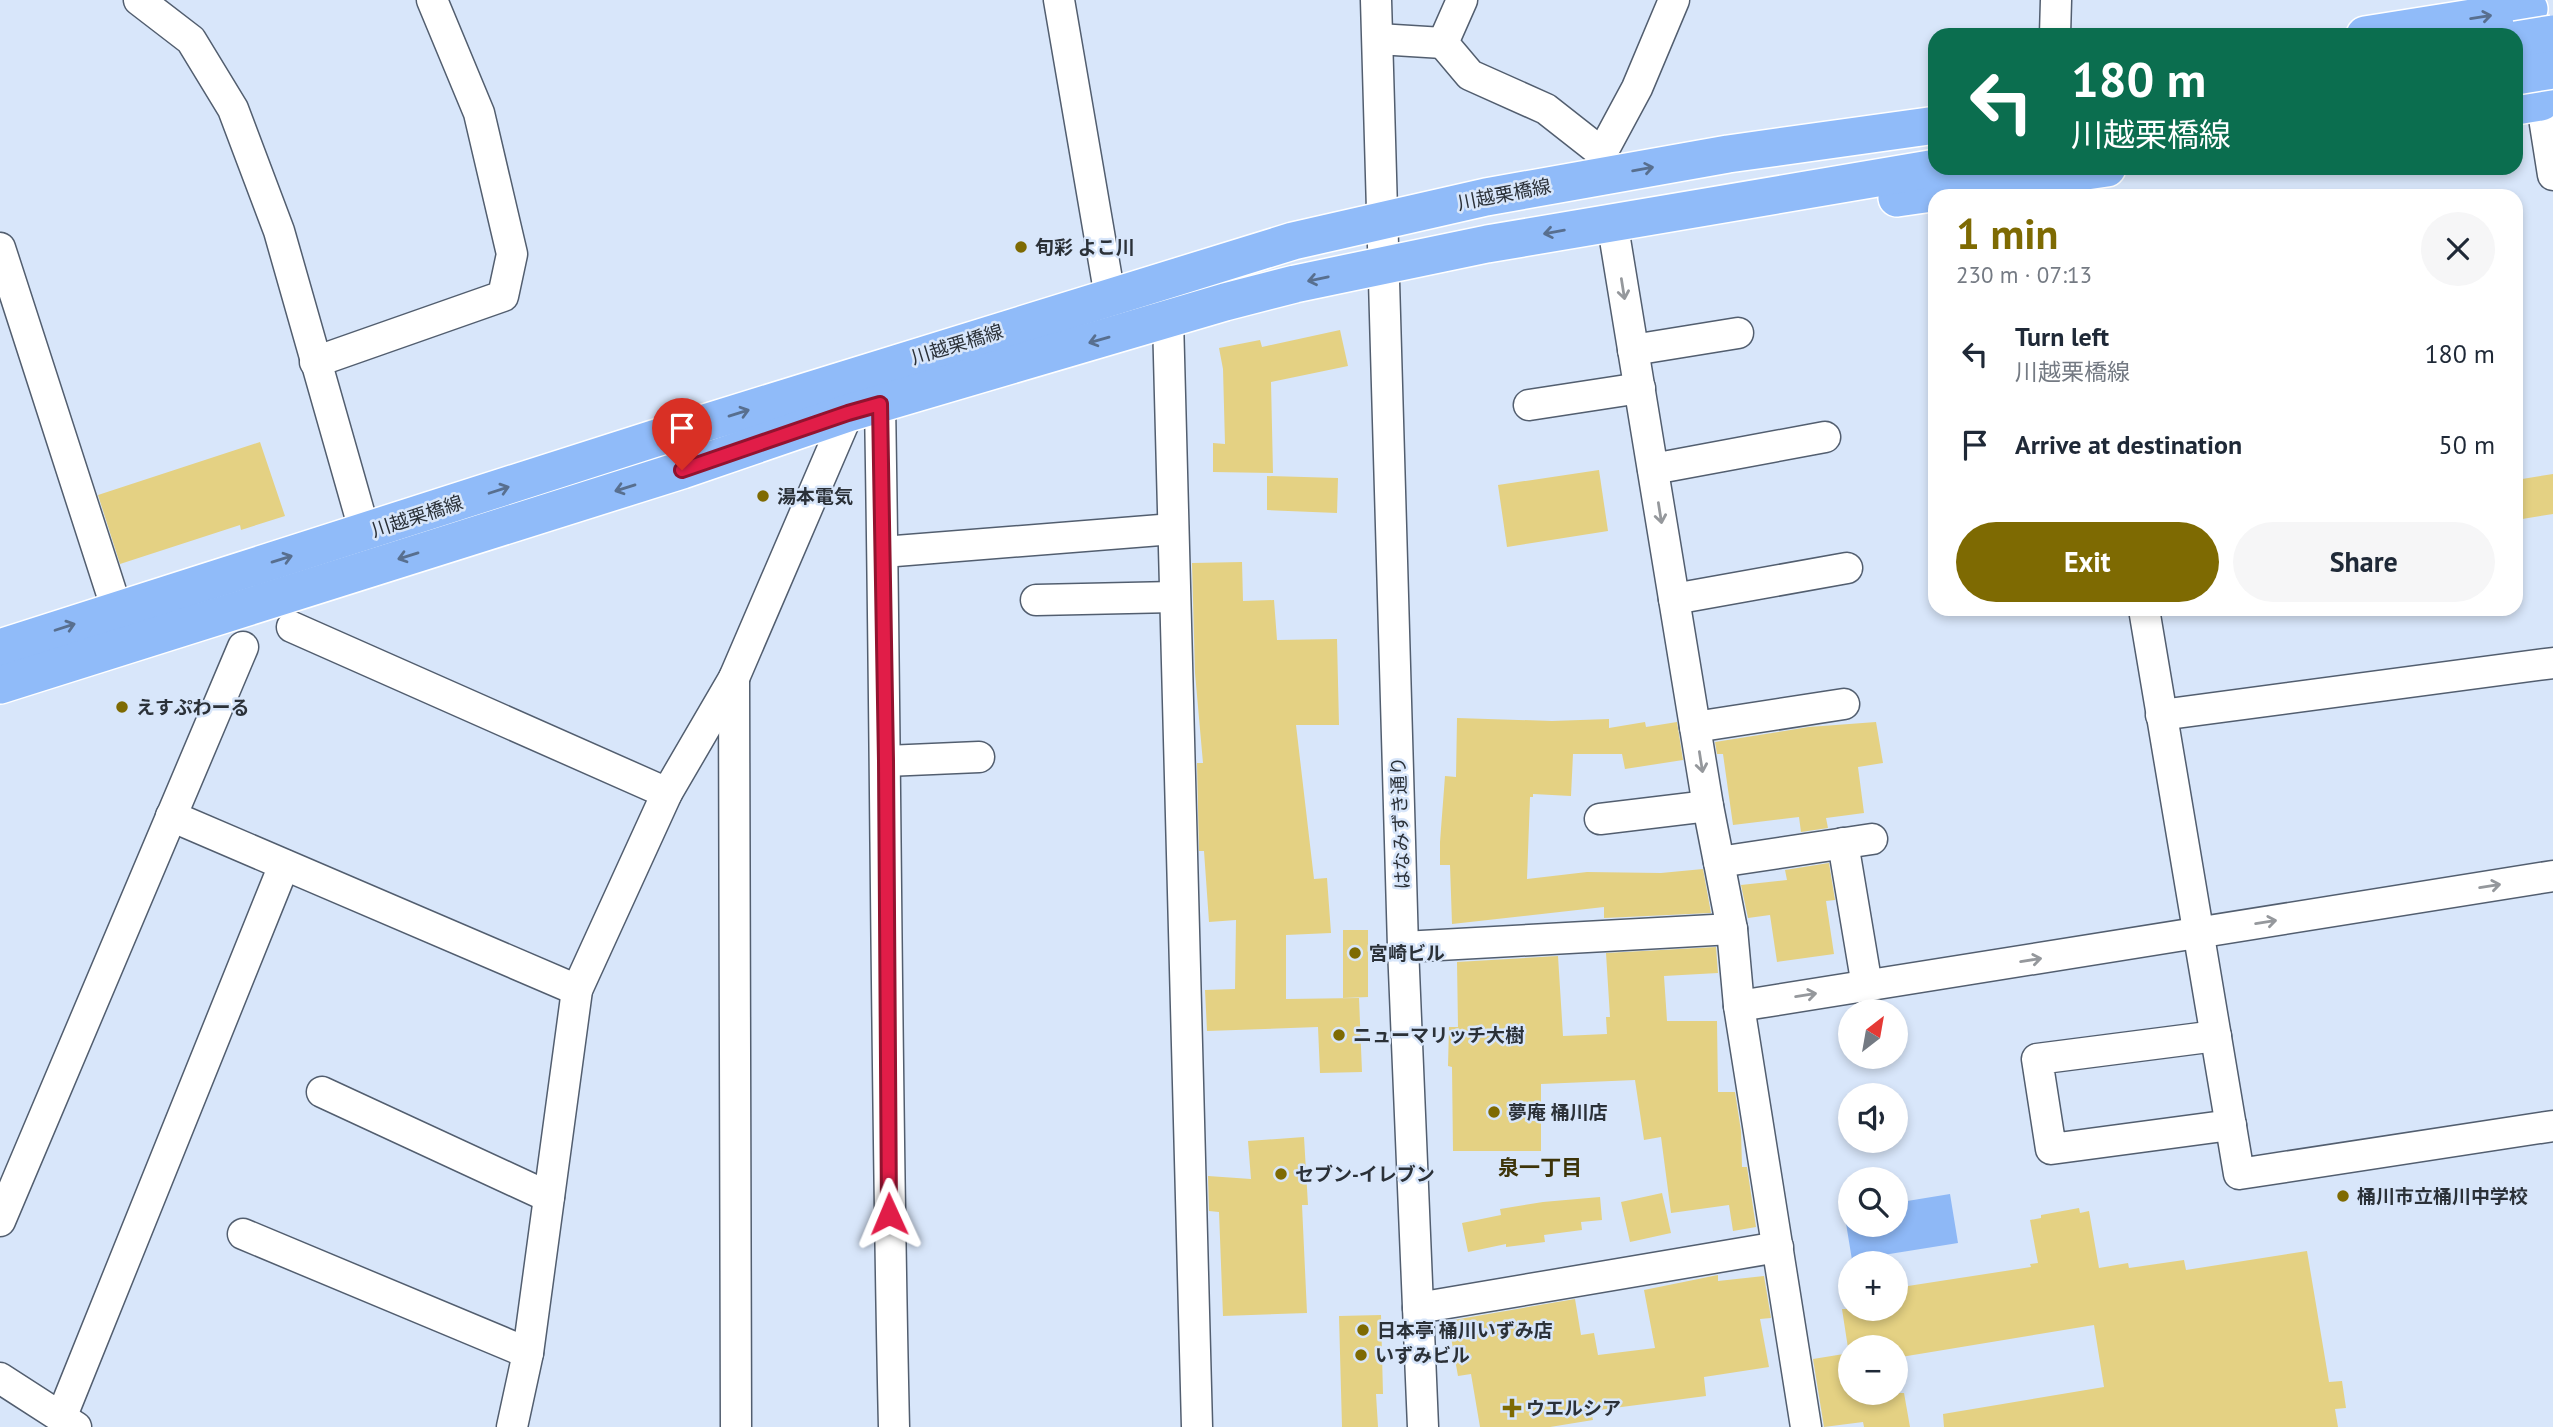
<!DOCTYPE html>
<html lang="en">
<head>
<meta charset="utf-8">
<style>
  :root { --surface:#fff; --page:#f6f6f7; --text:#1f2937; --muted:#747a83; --accent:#7e6a02 }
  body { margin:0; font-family:"PT Sans","Noto Sans JP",sans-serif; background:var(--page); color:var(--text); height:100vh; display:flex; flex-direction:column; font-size:26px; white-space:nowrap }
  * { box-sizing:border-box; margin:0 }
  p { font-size:23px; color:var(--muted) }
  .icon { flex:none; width:38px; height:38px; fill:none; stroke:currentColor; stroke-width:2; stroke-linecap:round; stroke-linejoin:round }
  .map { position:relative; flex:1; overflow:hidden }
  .drawer { position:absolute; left:1928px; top:189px; width:595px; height:427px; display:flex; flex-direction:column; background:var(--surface); border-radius:21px; box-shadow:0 4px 10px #0003 }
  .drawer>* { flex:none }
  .hud { position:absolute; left:1928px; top:28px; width:595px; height:147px; border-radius:21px; box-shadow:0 4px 10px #0003; background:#0b6e4f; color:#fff; overflow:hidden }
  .needle { width:46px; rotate:31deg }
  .controls { position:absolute; left:1838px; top:999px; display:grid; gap:14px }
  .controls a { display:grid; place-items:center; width:70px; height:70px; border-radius:50%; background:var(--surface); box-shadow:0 4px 10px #0003; font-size:35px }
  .pin { position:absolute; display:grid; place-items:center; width:60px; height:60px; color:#fff; margin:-72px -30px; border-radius:50% 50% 50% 0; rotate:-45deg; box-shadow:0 0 7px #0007 }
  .pin .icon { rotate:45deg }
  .me { position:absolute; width:77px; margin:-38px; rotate:359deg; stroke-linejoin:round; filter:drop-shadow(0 0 5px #0008) }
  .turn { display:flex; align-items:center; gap:24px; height:147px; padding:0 28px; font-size:32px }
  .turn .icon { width:91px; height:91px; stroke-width:2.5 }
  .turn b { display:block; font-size:49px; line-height:60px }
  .round { display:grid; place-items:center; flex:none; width:74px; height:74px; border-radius:37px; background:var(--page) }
  .headline { display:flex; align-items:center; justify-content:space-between; height:119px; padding:0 28px }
  h1 { font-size:42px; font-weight:700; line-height:52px; color:var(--accent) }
  .primary-button { display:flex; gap:14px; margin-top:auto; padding:14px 28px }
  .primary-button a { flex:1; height:80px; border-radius:42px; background:var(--accent); color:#fff; font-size:28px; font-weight:700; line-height:80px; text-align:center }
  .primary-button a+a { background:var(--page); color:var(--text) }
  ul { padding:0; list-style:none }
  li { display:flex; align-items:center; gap:21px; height:91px; padding:0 28px }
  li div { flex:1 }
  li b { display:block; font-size:26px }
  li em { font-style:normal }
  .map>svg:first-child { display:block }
  .water { fill:#8eb8f6 }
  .building { fill:#e4d183 }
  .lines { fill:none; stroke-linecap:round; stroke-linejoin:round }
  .minor-casing { stroke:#525e6f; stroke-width:33 }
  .major-casing { stroke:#fff; stroke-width:40 }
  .minor { stroke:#fff; stroke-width:30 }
  .major { stroke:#90bbf9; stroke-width:37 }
  .major-bridge-casing { stroke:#fff; stroke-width:40; stroke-linecap:butt }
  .major-bridge { stroke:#90bbf9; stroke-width:37 }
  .oneway { stroke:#586f8f }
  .oneway2 { stroke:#95989c }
  .route-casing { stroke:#92132f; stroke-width:18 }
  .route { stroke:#e11d48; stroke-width:12 }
  .poi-dot { fill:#7e6a02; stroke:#d8e6fa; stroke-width:2.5 }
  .labels { text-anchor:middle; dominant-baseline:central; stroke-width:5; stroke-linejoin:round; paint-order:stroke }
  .street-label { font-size:19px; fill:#2b3138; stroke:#d8e6fa }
  .poi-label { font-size:19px; font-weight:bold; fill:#2b3138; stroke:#d8e6fa; text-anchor:start }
  .neighbourhood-label { font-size:21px; font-weight:bold; fill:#3d3409; stroke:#d8e6fa }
</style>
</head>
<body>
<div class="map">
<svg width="2553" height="1427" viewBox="0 0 2553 1427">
  <rect width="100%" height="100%" fill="#d8e6fa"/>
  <polygon class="water" points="1950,1194 1958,1243 1852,1260 1844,1211 1850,1210 1850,1225 1895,1225 1895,1203"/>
  <g class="building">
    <polygon points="1340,330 1348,366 1271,382 1273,473 1213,472 1213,443 1225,444 1223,369 1219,348 1260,340 1262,347"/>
    <polygon points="260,442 285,516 241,530 240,525 120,564 98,495"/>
    <polygon points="1599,470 1608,531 1507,547 1498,485"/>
    <polygon points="2553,474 2553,514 2516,520 2516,480"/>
    <polygon points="1267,476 1338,478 1337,513 1267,510"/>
    <polygon points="1242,562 1243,601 1274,600 1277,640 1337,639 1339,725 1296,725 1314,879 1327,878 1331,933 1286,935 1286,999 1359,998 1362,1072 1320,1073 1318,1027 1207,1031 1205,990 1235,989 1236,920 1209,922 1204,851 1199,851 1197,763 1203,763 1195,673 1192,563"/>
    <polygon points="1457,718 1552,721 1609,719 1609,728 1645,722 1646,727 1677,722 1683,760 1625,769 1622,754 1573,754 1571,796 1533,794 1533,797 1530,797 1527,879 1587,872 1661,873 1703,869 1711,913 1604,918 1604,907 1452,924 1450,865 1440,865 1440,842 1445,776 1456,777"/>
    <polygon points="1876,722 1883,763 1858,767 1864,813 1826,818 1828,828 1801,832 1799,817 1733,825 1723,754 1717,754 1715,742 1809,727"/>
    <polygon points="1829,863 1835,900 1826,901 1834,954 1777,962 1770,915 1748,918 1741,885 1787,880 1785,870"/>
    <polygon points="1343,930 1368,930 1368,997 1343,998"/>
    <polygon points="1716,947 1718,973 1664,976 1667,1021 1717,1021 1718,1092 1735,1092 1741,1131 1742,1167 1747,1167 1756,1227 1733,1231 1729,1205 1671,1213 1661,1137 1644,1140 1635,1080 1541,1084 1541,1151 1453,1151 1452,1067 1448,1066 1449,1027 1458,1027 1457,962 1558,956 1563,1036 1607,1034 1606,1017 1610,1017 1606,953"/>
    <polygon points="1304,1137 1308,1205 1302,1205 1307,1313 1223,1316 1219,1212 1209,1211 1208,1176 1251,1179 1248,1141"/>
    <polygon points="1662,1193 1671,1233 1630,1242 1621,1202"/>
    <polygon points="1600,1197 1602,1220 1581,1222 1582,1230 1544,1235 1545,1242 1506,1247 1506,1244 1468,1252 1462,1223 1501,1215 1500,1209 1543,1202"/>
    <polygon points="2079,1208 2080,1213 2089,1211 2099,1268 2128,1263 2129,1268 2184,1260 2186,1270 2307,1251 2329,1382 2342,1381 2346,1408 2335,1409 2338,1427 1944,1427 1943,1414 2104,1387 2094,1325 1895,1358 1895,1348 1848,1348 1842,1309 1895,1309 1895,1288 2031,1267 2030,1264 2038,1263 2030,1220 2041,1218 2041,1215"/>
    <polygon points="1718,1275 1718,1281 1764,1276 1771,1318 1760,1319 1769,1367 1704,1377 1706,1396 1591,1411 1593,1420 1550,1427 1480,1427 1471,1374 1458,1376 1448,1321 1575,1299 1581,1335 1594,1333 1598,1355 1655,1348 1644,1290"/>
    <polygon points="1381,1315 1383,1394 1376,1394 1378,1427 1342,1427 1339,1316"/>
    <polygon points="1850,1353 1850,1393 1904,1393 1910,1427 1864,1427 1863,1422 1824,1427 1813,1359"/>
  </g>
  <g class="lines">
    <defs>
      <g id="minor">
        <polyline points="139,0 191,40 233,109 279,231 365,533"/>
        <polyline points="1059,0 1110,297"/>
        <polyline points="1376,0 1403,947 1423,1427"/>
        <polyline points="1462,0 1443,43 1470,75 1546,109 1602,153"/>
        <polyline points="2055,35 2056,0"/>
        <polyline points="1378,39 1443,43"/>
        <polyline points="2538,80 2553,175"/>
        <polyline points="1605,171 1602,153 1637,88 1674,0"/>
        <polyline points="1612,221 1708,806 1732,929 1739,1006 1806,1427"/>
        <polyline points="0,248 117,610"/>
        <polyline points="1168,319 1197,1427"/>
        <polyline points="1633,350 1738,333"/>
        <polyline points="315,362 503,296 512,254 479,113 432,0"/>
        <path d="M880 404C886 745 886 1086 894 1427"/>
        <polyline points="1529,405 1640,388"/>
        <polyline points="1653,469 1825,437"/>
        <polyline points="883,552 1173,529"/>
        <polyline points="1674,599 1847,568"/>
        <polyline points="1036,600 1174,597"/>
        <polyline points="2144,609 2239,1174 2553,1126"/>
        <polyline points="292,627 667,793"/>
        <polyline points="734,678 736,1427"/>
        <polyline points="2161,715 2553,663"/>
        <polyline points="1695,727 1844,704"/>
        <polyline points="886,761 979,757"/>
        <polyline points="171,816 577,990"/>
        <polyline points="1600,819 1708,806"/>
        <polyline points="1843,843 1867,986"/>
        <polyline points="1719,862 1872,839"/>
        <polyline points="1403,947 1732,929"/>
        <polyline points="1739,1006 2553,876"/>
        <polyline points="2216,1036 2037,1059 2051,1149 2231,1125"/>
        <polyline points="322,1092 549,1197"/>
        <polyline points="0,1221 243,647"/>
        <polyline points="243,1234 528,1353"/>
        <polyline points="1418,1308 1778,1247"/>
        <polyline points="0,1378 76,1427"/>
        <polyline points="61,1418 284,865"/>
        <polyline points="512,1427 528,1353 577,990 667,793 734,678 848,413"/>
      </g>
      <g id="major">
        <polyline points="2365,35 2529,9"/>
        <polyline points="2516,106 2541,102"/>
        <polyline points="1897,198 2107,168"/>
        <polyline points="0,648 653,439 1293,241 1486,197 1728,154 1936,125"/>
        <polyline points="0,685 682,470 848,413 1225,302 1295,284 1487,244 1936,168"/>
      </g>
    </defs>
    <use href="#minor" class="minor-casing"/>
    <use href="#major" class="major-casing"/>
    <use href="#minor" class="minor"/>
    <use href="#major" class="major"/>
    <defs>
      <g id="major-bridge">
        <polyline points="2516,40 2553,34"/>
        <polyline points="2516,76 2553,70"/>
      </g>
    </defs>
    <use href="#major-bridge" class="major-bridge-casing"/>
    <use href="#major-bridge" class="major-bridge"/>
  </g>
  <defs><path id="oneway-shaft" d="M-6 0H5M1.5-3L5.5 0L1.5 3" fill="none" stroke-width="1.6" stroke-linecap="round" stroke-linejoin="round" transform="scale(1.75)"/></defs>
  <g class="oneway">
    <use href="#oneway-shaft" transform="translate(2481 17) rotate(-9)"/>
    <use href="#oneway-shaft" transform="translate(1643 169) rotate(-10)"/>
    <use href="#oneway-shaft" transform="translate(1554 232) rotate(170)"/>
    <use href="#oneway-shaft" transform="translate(1318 279) rotate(168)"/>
    <use href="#oneway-shaft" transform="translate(1099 340) rotate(164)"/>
    <use href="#oneway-shaft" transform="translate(739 413) rotate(-17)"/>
    <use href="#oneway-shaft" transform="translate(625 488) rotate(163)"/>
    <use href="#oneway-shaft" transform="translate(499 490) rotate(-18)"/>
    <use href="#oneway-shaft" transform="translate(408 556) rotate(163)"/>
    <use href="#oneway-shaft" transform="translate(282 559) rotate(-17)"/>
    <use href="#oneway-shaft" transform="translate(65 627) rotate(-18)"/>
  </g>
  <g class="oneway2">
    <use href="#oneway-shaft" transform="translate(1623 289) rotate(81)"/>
    <use href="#oneway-shaft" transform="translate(1660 513) rotate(81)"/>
    <use href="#oneway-shaft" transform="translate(1701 762) rotate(81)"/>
    <use href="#oneway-shaft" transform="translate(2490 886) rotate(-9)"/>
    <use href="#oneway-shaft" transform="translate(2266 922) rotate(-9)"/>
    <use href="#oneway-shaft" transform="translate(2031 960) rotate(-9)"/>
    <use href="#oneway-shaft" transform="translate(1806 995) rotate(-9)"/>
  </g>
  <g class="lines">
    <defs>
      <polyline id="route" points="682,470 848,413 880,404 886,761 889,1214"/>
    </defs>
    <use href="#route" class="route-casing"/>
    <use href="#route" class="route"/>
  </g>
  <g class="poi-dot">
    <circle cx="1021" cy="247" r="7"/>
    <circle cx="763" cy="496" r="7"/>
    <circle cx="122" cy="707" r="7"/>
    <circle cx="1355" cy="953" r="7"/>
    <circle cx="1339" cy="1035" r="7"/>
    <circle cx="1494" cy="1112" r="7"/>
    <circle cx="1281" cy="1174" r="7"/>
    <circle cx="2343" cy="1196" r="7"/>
    <circle cx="1363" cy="1330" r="7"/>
    <circle cx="1361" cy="1355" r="7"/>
    <path d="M1508.5 1397.5h7v7h7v7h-7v7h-7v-7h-7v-7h7z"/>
  </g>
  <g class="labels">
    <g class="street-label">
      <text transform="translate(1504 194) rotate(-11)">川越栗橋線</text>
      <text transform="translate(957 344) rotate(-17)">川越栗橋線</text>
      <text transform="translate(417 516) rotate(-18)">川越栗橋線</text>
      <text transform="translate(1400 823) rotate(-92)">はなみずき通り</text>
    </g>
    <g class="poi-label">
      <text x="1035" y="247">旬彩 よこ川</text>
      <text x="777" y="496">湯本電気</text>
      <text x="136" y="707">えすぷわーる</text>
      <text x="1369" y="953">宮崎ビル</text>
      <text x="1353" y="1035">ニューマリッチ大樹</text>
      <text x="1508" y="1112">夢庵 桶川店</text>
      <text x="1295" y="1174">セブン-イレブン</text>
      <text x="2357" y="1196">桶川市立桶川中学校</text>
      <text x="1377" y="1330">日本亭 桶川いずみ店</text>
      <text x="1375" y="1355">いずみビル</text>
      <text x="1526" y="1408">ウエルシア</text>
    </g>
    <g class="neighbourhood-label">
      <text x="1540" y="1167">泉一丁目</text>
    </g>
  </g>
</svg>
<div class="controls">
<a><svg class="needle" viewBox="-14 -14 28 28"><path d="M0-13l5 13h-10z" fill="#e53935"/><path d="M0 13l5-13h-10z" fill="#747a83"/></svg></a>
<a><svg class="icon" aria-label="sound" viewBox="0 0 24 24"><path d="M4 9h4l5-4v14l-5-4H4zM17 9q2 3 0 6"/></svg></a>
<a><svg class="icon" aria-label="search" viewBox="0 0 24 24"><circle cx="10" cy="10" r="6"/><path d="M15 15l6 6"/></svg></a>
<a>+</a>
<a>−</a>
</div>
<div class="pin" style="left:682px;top:470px;background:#d93025"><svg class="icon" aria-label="arrive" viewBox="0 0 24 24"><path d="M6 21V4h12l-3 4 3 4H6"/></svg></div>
<svg class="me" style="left:889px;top:1214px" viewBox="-20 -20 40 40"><path d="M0-17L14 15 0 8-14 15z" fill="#e11d48" stroke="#fff" stroke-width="4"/></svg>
<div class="hud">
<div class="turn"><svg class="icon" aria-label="left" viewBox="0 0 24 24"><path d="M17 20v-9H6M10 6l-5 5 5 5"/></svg><div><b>180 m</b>川越栗橋線</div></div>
</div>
<section class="drawer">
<div class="headline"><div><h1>1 min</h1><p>230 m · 07:13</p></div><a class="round"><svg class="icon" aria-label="close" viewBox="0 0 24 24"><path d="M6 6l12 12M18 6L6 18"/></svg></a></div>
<ul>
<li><svg class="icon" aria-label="left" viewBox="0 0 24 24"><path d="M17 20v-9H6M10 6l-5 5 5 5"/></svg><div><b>Turn left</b><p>川越栗橋線</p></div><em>180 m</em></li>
<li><svg class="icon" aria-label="arrive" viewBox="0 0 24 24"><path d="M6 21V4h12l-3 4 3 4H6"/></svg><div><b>Arrive at destination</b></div><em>50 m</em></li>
</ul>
<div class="primary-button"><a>Exit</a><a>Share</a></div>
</section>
</div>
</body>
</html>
